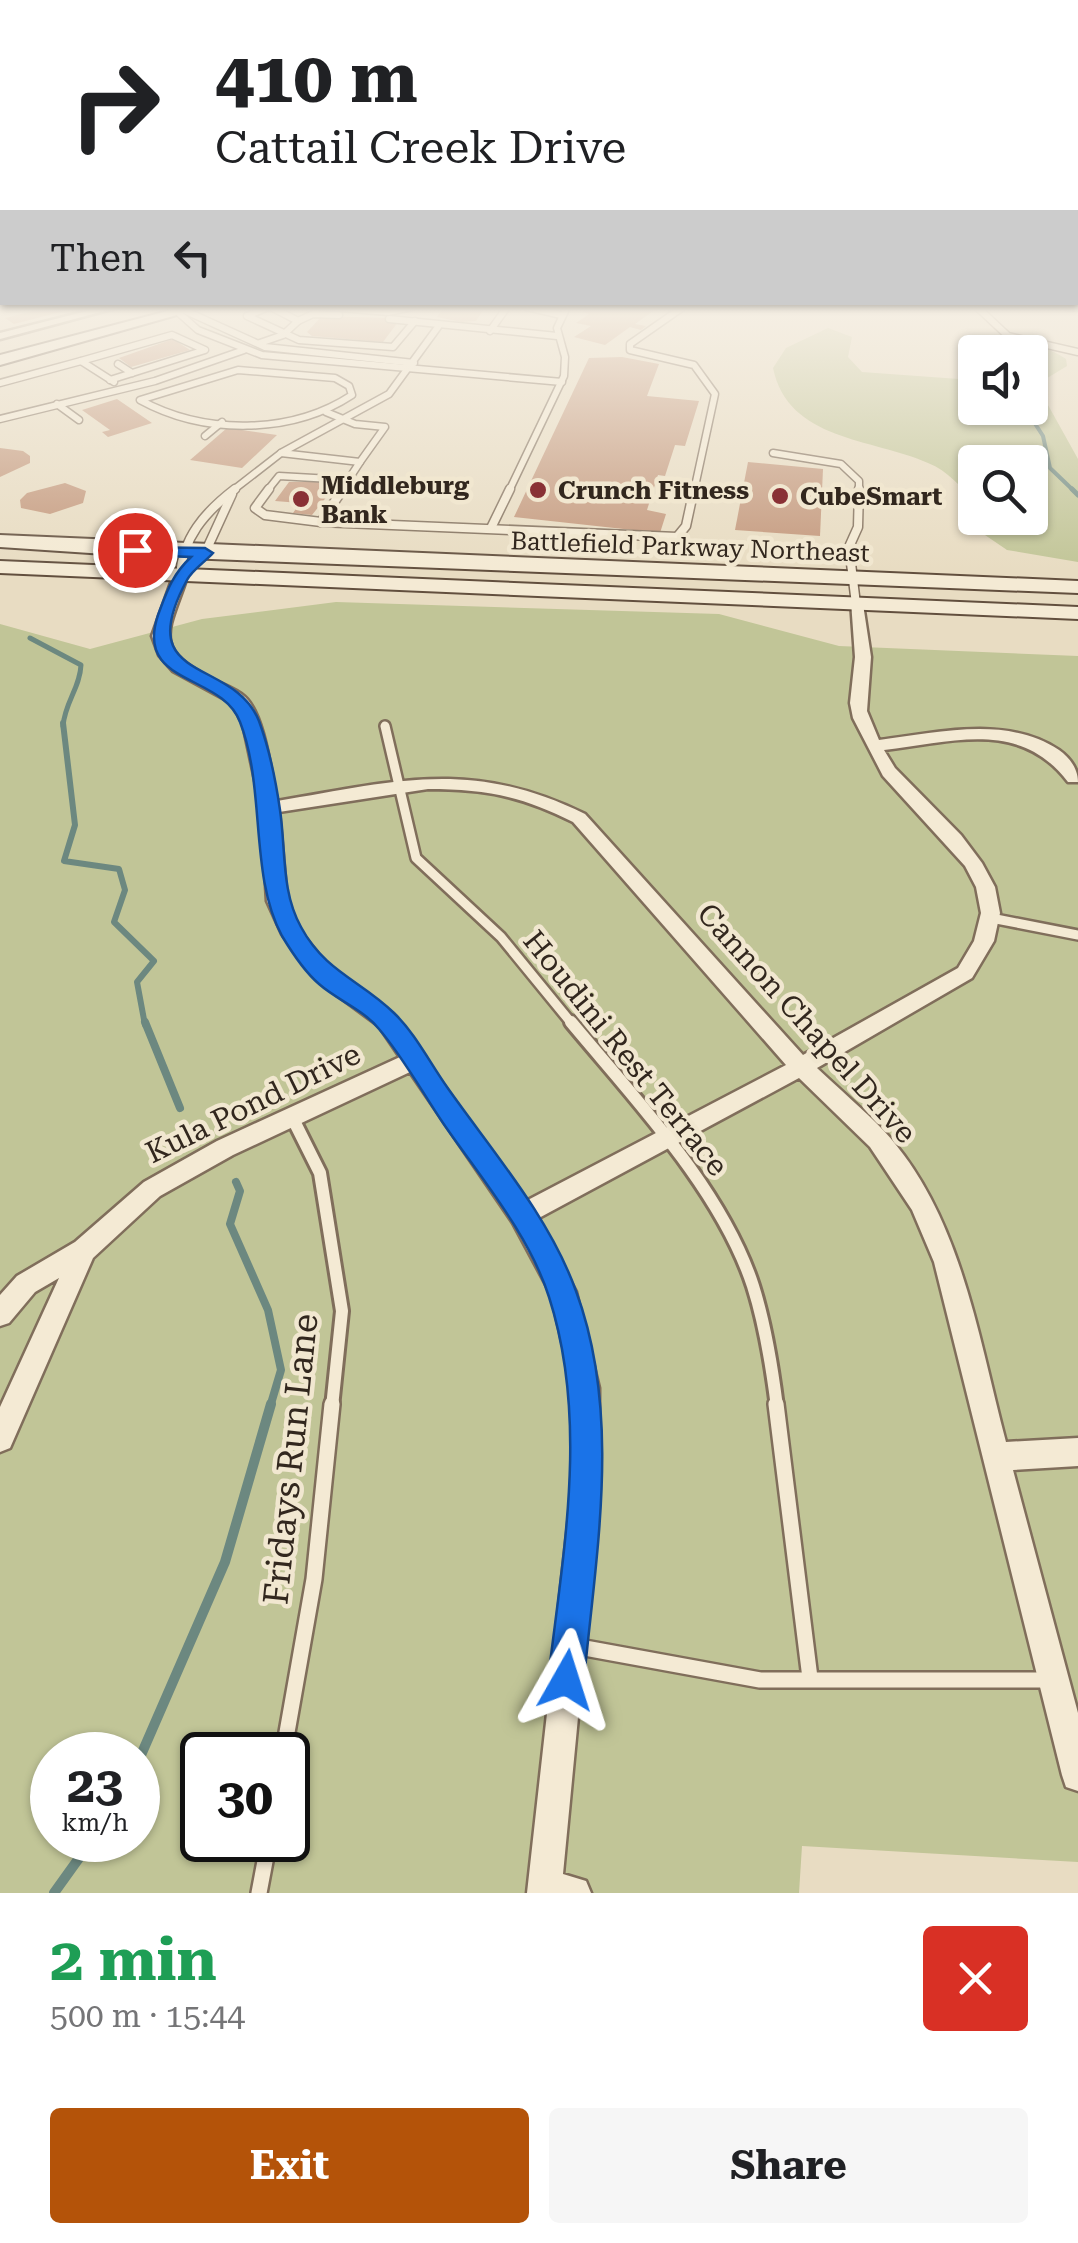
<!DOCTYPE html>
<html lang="en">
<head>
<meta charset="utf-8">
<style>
  :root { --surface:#fff; --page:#f6f6f6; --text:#202124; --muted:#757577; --accent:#b45309 }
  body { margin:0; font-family:"Roboto Serif",serif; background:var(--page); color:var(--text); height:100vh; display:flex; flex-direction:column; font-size:38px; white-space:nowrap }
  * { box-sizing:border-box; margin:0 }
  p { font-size:32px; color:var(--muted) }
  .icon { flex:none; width:55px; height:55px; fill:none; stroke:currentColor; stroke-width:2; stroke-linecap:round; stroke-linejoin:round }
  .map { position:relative; height:1893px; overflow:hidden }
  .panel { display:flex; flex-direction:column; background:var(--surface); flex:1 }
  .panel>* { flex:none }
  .top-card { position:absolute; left:0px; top:0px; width:1080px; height:305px; box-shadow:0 2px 8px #0004; background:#fff; color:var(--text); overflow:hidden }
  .controls { position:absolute; left:958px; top:335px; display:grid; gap:20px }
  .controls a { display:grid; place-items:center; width:90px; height:90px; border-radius:10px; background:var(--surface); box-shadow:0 2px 8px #0004; font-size:50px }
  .speed { position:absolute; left:30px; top:1732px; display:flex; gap:20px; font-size:50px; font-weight:700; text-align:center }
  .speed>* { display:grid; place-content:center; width:130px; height:130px; border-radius:50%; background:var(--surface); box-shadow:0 2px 8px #0004; line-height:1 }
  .speed small { font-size:25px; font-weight:400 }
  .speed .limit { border:5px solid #111; border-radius:15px; background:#fff; color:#111 }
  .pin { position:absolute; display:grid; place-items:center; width:85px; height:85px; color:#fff; margin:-42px; border:5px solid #fff; border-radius:50%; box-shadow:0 2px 10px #0007 }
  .me { position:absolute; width:110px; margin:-55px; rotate:6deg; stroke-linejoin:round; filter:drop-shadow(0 0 8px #0008) }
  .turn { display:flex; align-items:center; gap:35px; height:210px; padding:0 50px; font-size:45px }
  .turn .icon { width:130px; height:130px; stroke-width:2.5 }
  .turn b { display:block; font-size:70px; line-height:85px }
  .then { display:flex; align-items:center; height:95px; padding:0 50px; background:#0003; gap:20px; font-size:38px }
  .round { display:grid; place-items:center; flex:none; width:105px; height:105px; border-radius:10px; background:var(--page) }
  .summary { display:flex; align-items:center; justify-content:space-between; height:170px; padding:0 50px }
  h1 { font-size:60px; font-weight:700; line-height:75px; color:#1e9e55 }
  .cta { display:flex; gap:20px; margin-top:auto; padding:20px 50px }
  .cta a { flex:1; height:115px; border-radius:10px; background:var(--accent); color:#fff; font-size:40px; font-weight:700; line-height:115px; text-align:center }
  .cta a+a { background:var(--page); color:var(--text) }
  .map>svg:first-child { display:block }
  .green { fill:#c1c597; fill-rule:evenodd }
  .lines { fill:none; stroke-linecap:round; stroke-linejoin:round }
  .stream-far4 { stroke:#6c8880; stroke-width:4 }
  .stream-far3 { stroke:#6c8880; stroke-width:5 }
  .stream-far2 { stroke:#6c8880; stroke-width:6 }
  .stream-far1 { stroke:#6c8880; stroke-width:8 }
  .stream { stroke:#6c8880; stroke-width:10 }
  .building { fill:#c3977b }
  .service-far4-casing { stroke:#806e5b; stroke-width:9 }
  .service-far3-casing { stroke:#806e5b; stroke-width:11 }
  .service-far2-casing { stroke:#806e5b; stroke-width:14 }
  .service-far1-casing { stroke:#806e5b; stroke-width:18 }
  .service-casing { stroke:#806e5b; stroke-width:20 }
  .minor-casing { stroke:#806e5b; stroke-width:5 }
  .secondary-casing { stroke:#624f3e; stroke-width:4 }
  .service-far4 { stroke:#f4ead4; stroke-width:6 }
  .service-far3 { stroke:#f4ead4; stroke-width:8 }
  .service-far2 { stroke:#f4ead4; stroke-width:9 }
  .service-far1 { stroke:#f4ead4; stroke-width:12 }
  .service { stroke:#f4ead4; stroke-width:15 }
  .minor { fill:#f4ead4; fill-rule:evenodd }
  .secondary { fill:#f4ead4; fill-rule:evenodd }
  .route { fill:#1a73e8; stroke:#114b97; stroke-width:2.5 }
  .poi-dot { fill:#893135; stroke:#f1e7d0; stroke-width:4 }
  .labels { text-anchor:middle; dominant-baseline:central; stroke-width:9; stroke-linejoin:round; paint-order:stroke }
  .far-poi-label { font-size:25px; font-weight:bold; fill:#32271e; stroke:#f1e7d0; text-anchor:start }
  .far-street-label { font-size:25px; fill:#32271e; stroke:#f1e7d0 }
  .street-label { font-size:30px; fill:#32271e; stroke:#f1e7d0 }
  .near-street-label { font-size:35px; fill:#32271e; stroke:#f1e7d0 }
</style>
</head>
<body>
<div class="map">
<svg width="1078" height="1893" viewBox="0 0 1078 1893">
  <rect width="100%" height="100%" fill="#e8dcc2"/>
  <g class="green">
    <path d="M828 328 852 337 848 357 862 372 959 379 975 366V408H1030V352H980C1004 336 1044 343 1066 359L1067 366 1044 380 1043 396 1078 459V562L1007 550 985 535 980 518H1030V462H975V502C961 487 948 471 928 463 872 438 788 441 773 368L786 348Z"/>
    <path d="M336 602 719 614 839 646 1078 656V1862L802 1846 799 1893H0V624L90 649 202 619ZM52 1755H138V1840H52ZM202 1755H288V1840H202Z"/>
  </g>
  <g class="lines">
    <polyline class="stream-far4" points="1025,408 1043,436 1050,468 1074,491"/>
    <g class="stream-far3">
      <polyline points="1072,489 1078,495"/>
      <path d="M30 638 81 665C80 688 65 702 63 726"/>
    </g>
    <polyline class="stream-far2" points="63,723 75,825 64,861 119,869 125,890 114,922 154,961 137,982 145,1025"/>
    <g class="stream-far1">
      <polyline points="145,1022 180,1108"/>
      <polyline points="236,1182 240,1191 230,1224 268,1310 281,1370 270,1407"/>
    </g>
    <g class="stream">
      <polyline points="138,1762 225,1562 271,1404"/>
      <polyline points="54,1893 92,1840"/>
    </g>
  </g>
  <g class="building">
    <polygon points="49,307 76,308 14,324 5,318"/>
    <polygon points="444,307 485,307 476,321 461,322 437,317"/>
    <polygon points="590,307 659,307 635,324 646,326 641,330 630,327 605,345 574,337 591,326 576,323 589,314 582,312"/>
    <polygon points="322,316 390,318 398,322 383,342 312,336 307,332"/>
    <polygon points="173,339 190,350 131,367 119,358"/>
    <polygon points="622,357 659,364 647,396 699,401 685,446 675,445 665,476 658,475 647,510 666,514 660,533 514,517 589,358"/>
    <polygon points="117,399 152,423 108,437 102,432 110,430 82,410"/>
    <polygon points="227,428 277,435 242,468 190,460"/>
    <polygon points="0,448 23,451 30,456 30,463 0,477"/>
    <polygon points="748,462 823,469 820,536 735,530"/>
    <polygon points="289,482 319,482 332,490 312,515 293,513 300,503 275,501"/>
    <polygon points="65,483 86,491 83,503 50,514 21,508 20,500 27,493"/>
  </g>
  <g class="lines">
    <defs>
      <g id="service-far4">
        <polyline points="172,307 198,330 262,355 562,382"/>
        <polyline points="177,307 265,347 414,363"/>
        <polyline points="268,307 247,316 299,340 393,347 415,321"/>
        <polyline points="327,307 388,312 412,307"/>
        <polyline points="527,307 561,315"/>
        <polyline points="683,307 630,344 630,350 694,365 715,394 694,491"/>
        <polyline points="977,307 1008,336 1078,352"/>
        <polyline points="1067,307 1078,308"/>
        <polyline points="389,319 557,336"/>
        <polyline points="298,321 313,314 339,315"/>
        <polyline points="490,331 507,307"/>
        <polyline points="260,343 283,335 298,321 271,307"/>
        <polyline points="81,361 172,335 205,350 110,380"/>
        <polyline points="118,364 132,373"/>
        <path d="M238 370 335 378 349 386 352 395C291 435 204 435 140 400Z"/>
        <polyline points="0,383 81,361 114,382"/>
        <polyline points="57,404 79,420"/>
        <polyline points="326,412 355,424 385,427 360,462"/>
        <polyline points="0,419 155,381 244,350"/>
        <polyline points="205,436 222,422"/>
        <polyline points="281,453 360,462 341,491"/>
        <polyline points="773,453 841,464 859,481 859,491"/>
        <polyline points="232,491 281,453 389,394 438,327"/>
        <polyline points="267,491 279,476 349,480"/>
        <polyline points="509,491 564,376 565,357 557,328 567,307"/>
      </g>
      <g id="service-far3">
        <polyline points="269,489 255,508 265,515 321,522"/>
        <polyline points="343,489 321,522 677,537 686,526 694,489"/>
        <polyline points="491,528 510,489"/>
        <polyline points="181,576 205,553 232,494"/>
        <path d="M180 577C182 538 205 512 235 489"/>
        <polyline points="856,604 849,547 858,527 859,489"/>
      </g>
      <g id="service-far2">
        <polyline points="385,726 416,858 501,937 573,1025"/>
        <polyline points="991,918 1078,935"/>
      </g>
      <g id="service-far1">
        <path d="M571 1022C635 1099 722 1190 753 1286 765 1324 772 1367 777 1407"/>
        <polyline points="292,1117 320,1173 342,1311 332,1407"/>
      </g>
      <g id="service">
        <polyline points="776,1404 810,1678"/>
        <polyline points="574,1646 760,1680 1048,1680"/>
        <polyline points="283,1755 314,1579 332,1404"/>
        <polyline points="259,1893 269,1840"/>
      </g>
      <g id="minor">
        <polygon points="103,307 119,307 0,339 0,333"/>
        <path d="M180 573 187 577C169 631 151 647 210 678 221 684 237 689 245 697 265 716 271 774 277 801 395 781 472 758 585 814L803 1055 958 968 974 941 981 913 976 887 965 866 883 776 853 718 850 703 855 657 851 601 856 600 863 604 871 657 867 711 879 740C937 733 1007 715 1059 750 1070 758 1078 769 1078 782H1068C1020 719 953 742 884 750L895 768 961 835 982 863 995 887 1000 913 994 941 972 978 817 1068C839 1089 863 1109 884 1131 961 1214 978 1337 1006 1442L1078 1438V1466L1013 1470 1078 1713V1791L1066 1787 1062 1775 934 1262 912 1210 870 1147 799 1078 537 1219 576 1292 599 1388V1498L563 1874 586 1881 591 1893H527L571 1498 573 1388 551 1294 513 1223 410 1072 233 1155 160 1196 93 1258 10 1448 0 1452V1407L59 1278 35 1292 9 1323 0 1326V1295L17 1276 75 1242 144 1182 217 1141 400 1057 379 1026 318 981 282 934 267 901 261 808 243 724 232 703 173 671 159 655 152 636 173 577ZM428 789C485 789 521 796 573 822L786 1065 526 1201 393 1014 332 971 300 931 287 901 279 812Z"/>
      </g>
      <g id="secondary">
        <polygon points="183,307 205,307 0,365 0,355"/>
        <polygon points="0,535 1078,581 1078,593 135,556 0,547"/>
        <polygon points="0,561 1078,607 1078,619 0,573"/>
      </g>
    </defs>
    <use href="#service-far4" class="service-far4-casing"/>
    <use href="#service-far3" class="service-far3-casing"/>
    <use href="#service-far2" class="service-far2-casing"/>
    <use href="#service-far1" class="service-far1-casing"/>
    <use href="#service" class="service-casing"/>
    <use href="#minor" class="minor-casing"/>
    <use href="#secondary" class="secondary-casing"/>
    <use href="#service-far4" class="service-far4"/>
    <use href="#service-far3" class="service-far3"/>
    <use href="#service-far2" class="service-far2"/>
    <use href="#service-far1" class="service-far1"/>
    <use href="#service" class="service"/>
    <use href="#minor" class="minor"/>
    <use href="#secondary" class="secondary"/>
  </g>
  <linearGradient id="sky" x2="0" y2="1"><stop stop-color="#8db7d3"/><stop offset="0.54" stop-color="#f5efe4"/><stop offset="1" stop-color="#f5efe4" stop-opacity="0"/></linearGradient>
  <rect width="1078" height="572" fill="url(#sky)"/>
  <path class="route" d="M129 547 205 548 213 553C205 562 192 570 187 580 130 685 233 656 259 721 269 748 276 782 280 810 286 850 281 891 301 927 325 972 362 981 394 1013 415 1033 430 1063 447 1087 492 1151 549 1216 576 1291 622 1415 596 1552 584 1680L579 1692 566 1698 553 1692 548 1680C563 1553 589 1421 549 1297 529 1234 480 1177 443 1123 422 1092 403 1057 379 1029 364 1010 337 1000 319 984 305 972 291 951 282 936 249 875 266 789 240 722 222 673 134 686 158 615 167 591 172 575 191 557L135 555 127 550Z"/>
  <g class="poi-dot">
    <circle cx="538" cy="490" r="10"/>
    <circle cx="780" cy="496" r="10"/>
    <circle cx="301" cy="499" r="10"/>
  </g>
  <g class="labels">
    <g class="far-poi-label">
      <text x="321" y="485">Middleburg<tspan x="321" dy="29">Bank</tspan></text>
      <text x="558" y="490">Crunch Fitness</text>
      <text x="800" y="496">CubeSmart</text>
    </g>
    <g class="far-street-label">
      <text transform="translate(690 547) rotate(2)">Battlefield Parkway Northeast</text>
    </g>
    <g class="street-label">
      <text transform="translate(807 1023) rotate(48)">Cannon Chapel Drive</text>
      <text transform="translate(626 1053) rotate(51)">Houdini Rest Terrace</text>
      <text transform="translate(253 1103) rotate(-26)">Kula Pond Drive</text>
    </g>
    <g class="near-street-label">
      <text transform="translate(291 1459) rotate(-84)">Fridays Run Lane</text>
    </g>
  </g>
</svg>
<div class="controls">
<a><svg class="icon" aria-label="sound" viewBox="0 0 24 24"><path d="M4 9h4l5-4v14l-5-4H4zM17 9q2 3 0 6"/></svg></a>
<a><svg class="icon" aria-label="search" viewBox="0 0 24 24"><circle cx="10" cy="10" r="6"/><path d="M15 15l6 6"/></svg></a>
</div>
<div class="speed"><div>23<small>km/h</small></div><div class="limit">30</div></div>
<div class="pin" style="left:135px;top:550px;background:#d93025"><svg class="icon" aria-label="arrive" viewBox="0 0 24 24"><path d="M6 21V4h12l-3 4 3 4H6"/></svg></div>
<svg class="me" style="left:566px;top:1680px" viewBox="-20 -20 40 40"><path d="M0-17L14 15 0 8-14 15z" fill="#1a73e8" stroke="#fff" stroke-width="4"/></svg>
<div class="top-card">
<div class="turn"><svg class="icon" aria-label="right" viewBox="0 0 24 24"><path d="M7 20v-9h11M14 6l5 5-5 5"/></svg><div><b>410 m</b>Cattail Creek Drive</div></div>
<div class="then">Then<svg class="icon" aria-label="left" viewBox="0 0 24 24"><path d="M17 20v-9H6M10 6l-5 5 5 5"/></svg></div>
</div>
</div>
<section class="panel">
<div class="summary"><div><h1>2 min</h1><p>500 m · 15:44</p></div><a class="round" style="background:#d93025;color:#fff"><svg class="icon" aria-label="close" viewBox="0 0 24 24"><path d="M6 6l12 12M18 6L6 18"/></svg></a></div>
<div class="cta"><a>Exit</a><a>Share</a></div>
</section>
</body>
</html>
